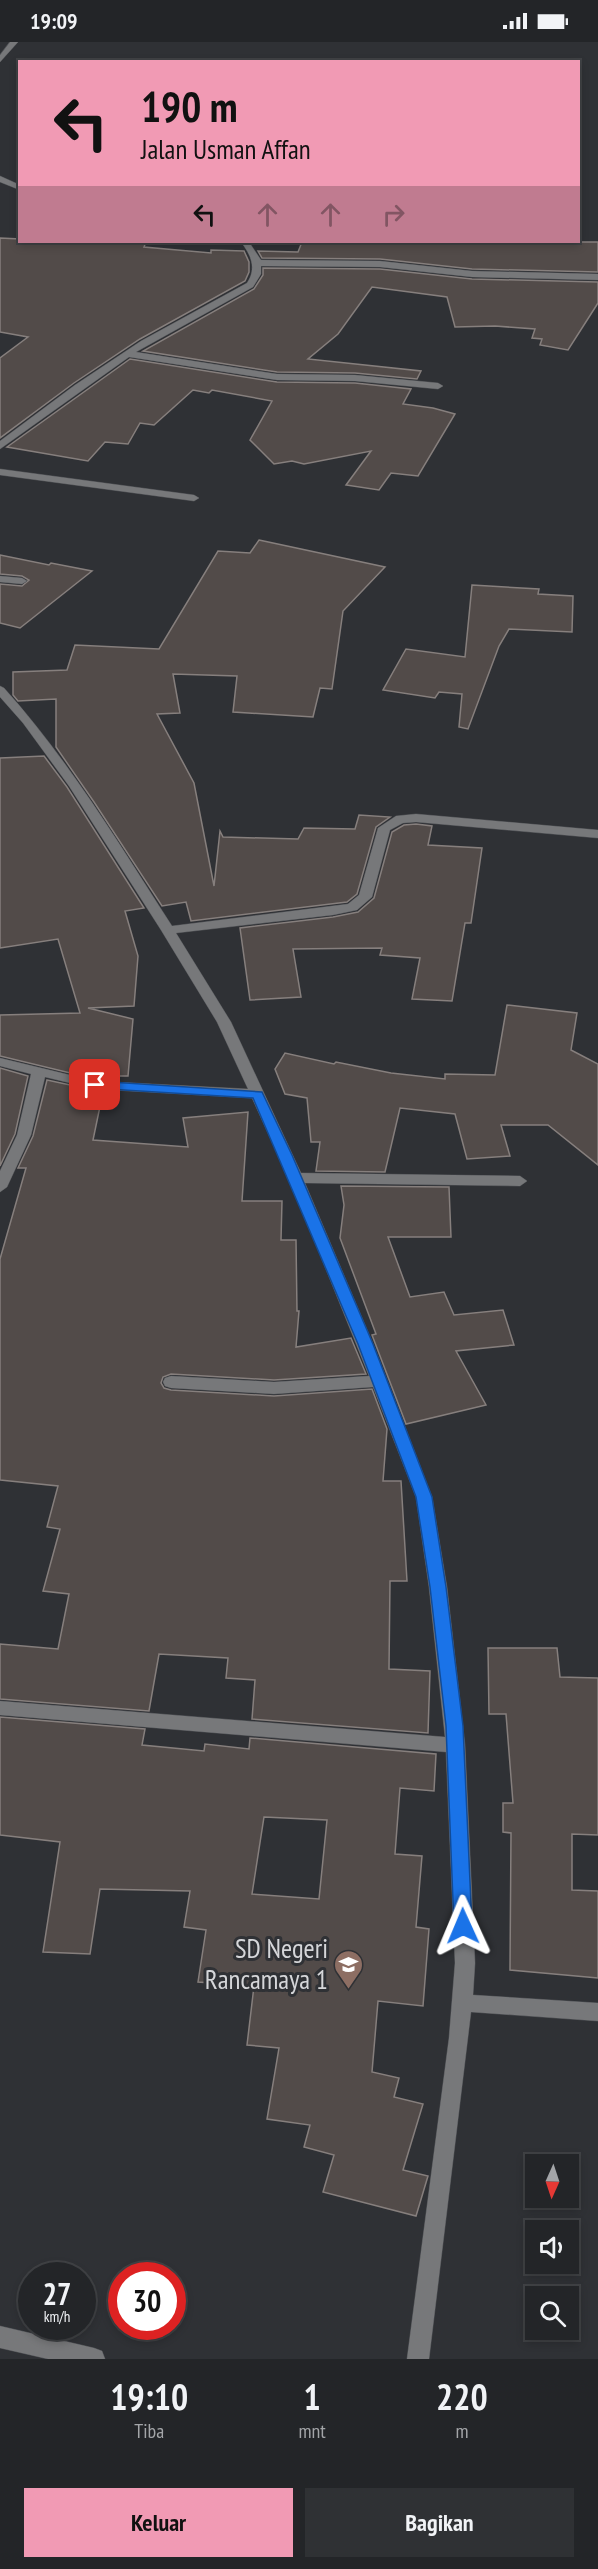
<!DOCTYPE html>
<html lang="id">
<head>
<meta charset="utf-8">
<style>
  :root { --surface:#232528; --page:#2f3134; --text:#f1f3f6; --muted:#a3a5a8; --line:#404245; --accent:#f19ab4 }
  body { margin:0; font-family:"PT Sans Narrow",sans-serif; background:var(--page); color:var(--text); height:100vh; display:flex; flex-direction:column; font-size:22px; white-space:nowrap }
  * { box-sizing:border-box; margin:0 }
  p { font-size:20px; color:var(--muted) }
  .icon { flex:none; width:33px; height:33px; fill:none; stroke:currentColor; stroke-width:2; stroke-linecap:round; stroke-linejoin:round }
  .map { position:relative; height:2317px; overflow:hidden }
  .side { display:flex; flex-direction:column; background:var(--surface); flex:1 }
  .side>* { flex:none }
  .guide { position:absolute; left:18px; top:18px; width:562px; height:183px; border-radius:0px; box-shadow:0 3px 9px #0003,0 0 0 2px var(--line); background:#f19ab4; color:#111; overflow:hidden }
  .needle { width:39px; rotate:183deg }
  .buttons { position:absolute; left:525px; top:2112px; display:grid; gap:12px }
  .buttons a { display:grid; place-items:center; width:54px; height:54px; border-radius:0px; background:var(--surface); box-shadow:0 3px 9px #0003,0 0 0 2px var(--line); font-size:30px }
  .speed { position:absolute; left:18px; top:2220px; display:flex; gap:12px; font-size:30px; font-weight:700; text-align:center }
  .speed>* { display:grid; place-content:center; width:78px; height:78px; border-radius:50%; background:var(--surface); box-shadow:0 3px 9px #0003,0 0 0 2px var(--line); line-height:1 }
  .speed small { font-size:15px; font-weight:400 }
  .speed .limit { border:9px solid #d22; background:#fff; color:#111 }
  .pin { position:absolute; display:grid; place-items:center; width:51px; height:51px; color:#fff; margin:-26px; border-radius:12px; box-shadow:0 3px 9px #0006 }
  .me { position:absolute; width:66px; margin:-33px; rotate:359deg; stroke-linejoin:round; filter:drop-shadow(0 0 4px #0008) }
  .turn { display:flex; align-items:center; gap:21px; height:126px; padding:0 24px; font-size:27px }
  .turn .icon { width:78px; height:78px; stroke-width:2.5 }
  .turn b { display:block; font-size:42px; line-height:51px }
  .lanes { display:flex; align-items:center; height:57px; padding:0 24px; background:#0003; justify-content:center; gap:30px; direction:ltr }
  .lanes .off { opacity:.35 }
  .eta { display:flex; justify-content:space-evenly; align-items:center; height:102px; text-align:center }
  .eta b { font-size:36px; font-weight:600; line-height:42px }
  .cta { display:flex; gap:12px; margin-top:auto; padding:12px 24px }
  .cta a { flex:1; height:69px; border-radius:0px; background:var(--accent); color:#111; font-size:24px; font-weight:600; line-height:69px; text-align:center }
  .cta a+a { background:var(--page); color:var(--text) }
  .status { display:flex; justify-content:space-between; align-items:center; height:42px; padding:0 30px; background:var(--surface); direction:ltr }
  .status svg { height:16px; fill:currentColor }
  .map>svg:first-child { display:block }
  .building { fill:#524b49; stroke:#867f7d; stroke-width:1.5; fill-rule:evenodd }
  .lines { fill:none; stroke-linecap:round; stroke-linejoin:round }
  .minor-casing { stroke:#4d4f53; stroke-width:1 }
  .minor { fill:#77787a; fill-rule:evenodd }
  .route { fill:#1a73e8; stroke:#114b97; stroke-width:1.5 }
  .labels { text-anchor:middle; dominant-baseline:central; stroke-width:6; stroke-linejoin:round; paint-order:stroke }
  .near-poi-label { font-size:27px; fill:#d5d6d9; stroke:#2f3135; text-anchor:end }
</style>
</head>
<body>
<div class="status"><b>19:09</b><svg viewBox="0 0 49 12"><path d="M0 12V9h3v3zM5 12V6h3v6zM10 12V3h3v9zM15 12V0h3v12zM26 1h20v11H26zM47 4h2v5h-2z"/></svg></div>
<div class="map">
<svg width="598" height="2317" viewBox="0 0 598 2317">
  <rect width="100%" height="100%" fill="#2f3135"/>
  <g class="building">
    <polygon points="0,196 20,197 20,200 93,202 94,200 146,200 144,205 211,211 211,208 244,209 249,220 249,230 245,239 140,297 74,341 0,396 0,316 28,295 0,290"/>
    <polygon points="302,200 598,200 598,230 472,227 380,217 262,216 258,209 298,210"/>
    <polygon points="263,226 380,227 472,237 598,240 598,261 568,308 540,303 542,297 532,296 535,287 495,284 455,285 447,255 372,245 338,292 308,317 421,329 417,337 355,331 277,330 143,309 254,247 263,233"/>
    <polygon points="130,317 277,340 355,341 411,347 403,362 433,366 455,372 418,434 391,431 379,448 346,443 371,409 304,422 292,419 274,422 250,398 272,359 212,348 209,351 193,348 154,383 140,381 128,402 105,400 88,419 7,405"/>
    <polygon points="259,498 385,525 343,569 332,647 320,646 313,675 233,670 237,634 173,632 180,671 157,672 194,741 214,844 220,789 223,795 298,797 304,786 355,787 359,773 390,775 376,785 357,852 347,860 191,879 186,860 162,864 94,760 56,705 56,657 18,659 13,653 13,630 67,628 75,603 159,607 218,509 250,511"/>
    <polygon points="0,513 49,523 51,521 92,529 20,586 0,581 0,542 22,544 29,538 22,534 0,532"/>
    <polygon points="472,543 539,547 538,552 573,554 572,590 509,587 499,604 468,687 459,685 462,652 439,650 435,656 383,648 406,607 465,615"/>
    <polygon points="44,714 67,745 144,866 125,869 138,914 134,964 88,966 133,977 128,1034 106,1034 105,1037 95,1037 0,1014 0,973 80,971 58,897 0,906 0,716"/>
    <polygon points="416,782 432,784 428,803 482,806 471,881 465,881 452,959 412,957 420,916 380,913 382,906 293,907 301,955 250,958 240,886 333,875 358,870 374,856 392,790 404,783"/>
    <polygon points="507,963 577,971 571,1008 598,1022 598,1123 548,1083 501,1083 510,1114 467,1117 455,1072 400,1066 385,1130 316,1129 320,1100 311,1100 307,1056 285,1052 275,1027 285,1011 334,1022 336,1020 391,1031 445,1037 445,1032 495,1033"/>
    <polygon points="0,1026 28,1034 15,1092 0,1124"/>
    <polygon points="47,1038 103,1050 93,1098 188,1105 183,1076 248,1070 242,1159 282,1159 281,1198 296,1198 297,1269 299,1269 296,1305 351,1296 366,1332 274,1338 171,1332 163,1335 161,1341 164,1346 171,1348 274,1354 372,1347 387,1387 383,1439 401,1439 407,1539 390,1539 389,1627 430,1629 428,1691 252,1677 255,1638 226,1636 228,1616 159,1612 149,1669 0,1657 0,1602 58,1607 69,1552 43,1549 60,1487 47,1485 58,1444 0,1438 0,1217 26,1126 18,1126 33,1094"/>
    <polygon points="341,1144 449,1145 451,1195 388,1195 410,1255 444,1250 454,1273 503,1268 514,1303 456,1309 486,1363 406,1382 372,1293 376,1292 340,1196 344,1163"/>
    <polygon points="488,1606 557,1606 560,1635 598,1636 598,1793 572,1792 572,1848 598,1849 598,1936 510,1928 511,1791 503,1790 503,1761 513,1761 506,1672 489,1672"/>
    <path d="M0 1675 145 1687 142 1703 204 1709 205 1702 249 1707 250 1696 436 1712 434 1749 400 1746 395 1812 422 1814 416 1885 429 1887 423 1964 378 1959 372 2030 399 2036 394 2055 423 2062 403 2128 428 2134 416 2174 323 2150 334 2113 304 2105 310 2083 267 2077 279 2006 247 2003 254 1944 198 1940 206 1888 184 1885 190 1849 100 1847 90 1912 43 1910 60 1800 0 1793ZM264 1775 327 1778 319 1857 252 1852Z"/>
  </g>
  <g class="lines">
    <defs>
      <g id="minor">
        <polygon points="10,0 18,0 0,20 0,13"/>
        <polygon points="0,134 20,143 20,148 0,140"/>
        <path d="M241 200H249L261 218 380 219 472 229 598 232V238L472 235 380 225 261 224V232L253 245 136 310 277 332 355 333 438 341 443 344 438 347 355 339 277 338 129 315 0 407V399L75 343 141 299 247 241C257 226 251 213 241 200Z"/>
        <polygon points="0,427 194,453 199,456 194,459 0,433"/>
        <polygon points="0,534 22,536 27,539 22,542 0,540"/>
        <path d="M0 644 4 646C69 718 119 802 172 884L348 862 359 853 378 786 396 774 416 772 598 788V796L416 780 403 781 390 788 372 855 357 868 333 873 176 891 231 980 301 1131 520 1134 527 1139 520 1144 305 1141 373 1302 432 1455 447 1545 465 1703 475 1921 473 1953 598 1961V1979L471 1970 429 2317H407L449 1996 455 1921 446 1710 0 1673V1659L445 1695 429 1545 416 1455 373 1345 274 1352 171 1346 165 1344 163 1340 165 1336 171 1334 274 1340 369 1334 294 1148 252 1056 95 1047 45 1035 31 1093 7 1145 0 1150V1129L17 1093 31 1032 0 1024V1016L95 1039 248 1047 217 980 161 888 69 744 23 681 0 655Z"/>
        <polygon points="0,2284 94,2306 102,2309 105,2317 48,2317 0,2306"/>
      </g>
    </defs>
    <use href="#minor" class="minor-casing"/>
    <use href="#minor" class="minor"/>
  </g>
  <polygon class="route" points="95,1039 262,1050 292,1113 373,1302 432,1455 446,1545 463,1684 472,1884 470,1889 463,1891 457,1889 454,1884 446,1684 430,1545 416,1455 358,1302 253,1056 91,1046 89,1043"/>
  <defs>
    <symbol id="school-pin" viewBox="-11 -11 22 30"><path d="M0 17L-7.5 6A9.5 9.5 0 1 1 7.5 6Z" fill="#8d6e63" stroke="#2f3135"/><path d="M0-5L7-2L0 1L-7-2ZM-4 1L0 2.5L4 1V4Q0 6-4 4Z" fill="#fff"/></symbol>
  </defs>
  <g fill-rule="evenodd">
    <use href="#school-pin" x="332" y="1906" width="33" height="45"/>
  </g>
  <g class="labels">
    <g class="near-poi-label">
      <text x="328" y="1906">SD Negeri<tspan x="328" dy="31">Rancamaya 1</tspan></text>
    </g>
  </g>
</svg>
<div class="buttons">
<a><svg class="needle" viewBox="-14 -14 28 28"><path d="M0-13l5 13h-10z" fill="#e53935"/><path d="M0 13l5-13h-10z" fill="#a3a5a8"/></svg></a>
<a><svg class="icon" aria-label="sound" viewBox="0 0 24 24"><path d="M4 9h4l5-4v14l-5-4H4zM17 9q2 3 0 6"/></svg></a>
<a><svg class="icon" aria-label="search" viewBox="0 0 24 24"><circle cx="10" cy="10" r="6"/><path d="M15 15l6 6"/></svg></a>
</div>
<div class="speed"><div>27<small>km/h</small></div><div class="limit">30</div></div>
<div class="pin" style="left:95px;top:1043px;background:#d93025"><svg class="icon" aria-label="arrive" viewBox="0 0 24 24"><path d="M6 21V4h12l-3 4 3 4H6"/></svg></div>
<svg class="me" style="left:463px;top:1884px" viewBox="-20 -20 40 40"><path d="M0-17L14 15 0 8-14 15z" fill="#1a73e8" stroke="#fff" stroke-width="4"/></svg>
<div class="guide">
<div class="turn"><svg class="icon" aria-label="left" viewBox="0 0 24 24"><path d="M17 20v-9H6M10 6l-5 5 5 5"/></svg><div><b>190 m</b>Jalan Usman Affan</div></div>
<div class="lanes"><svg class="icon" aria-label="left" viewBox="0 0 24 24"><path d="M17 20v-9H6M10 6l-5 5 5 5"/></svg><svg class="icon off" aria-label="ahead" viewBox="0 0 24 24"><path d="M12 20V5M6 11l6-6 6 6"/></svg><svg class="icon off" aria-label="ahead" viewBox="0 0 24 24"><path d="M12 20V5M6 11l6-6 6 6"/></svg><svg class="icon off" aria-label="right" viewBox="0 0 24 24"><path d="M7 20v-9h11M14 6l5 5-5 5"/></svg></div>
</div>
</div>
<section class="side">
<div class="eta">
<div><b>19:10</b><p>Tiba</p></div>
<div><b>1</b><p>mnt</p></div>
<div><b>220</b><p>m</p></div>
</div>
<div class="cta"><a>Keluar</a><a>Bagikan</a></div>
</section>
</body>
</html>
